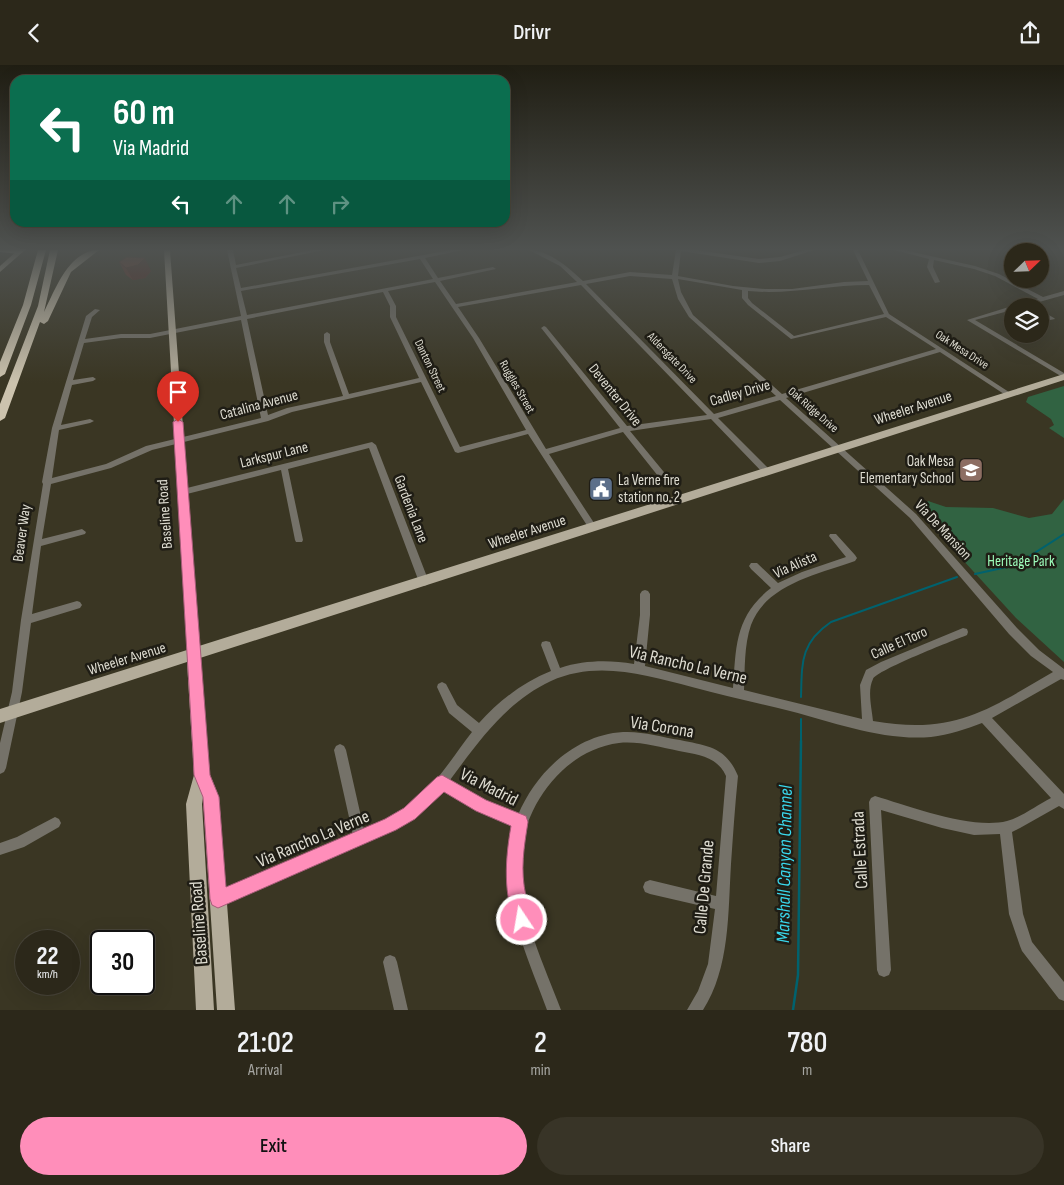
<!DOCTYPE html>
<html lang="en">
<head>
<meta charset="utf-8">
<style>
  :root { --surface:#2c281a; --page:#383427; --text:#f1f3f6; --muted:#a6a6a2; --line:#484439; --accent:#ff8eba }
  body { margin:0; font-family:"Sofia Sans Condensed",sans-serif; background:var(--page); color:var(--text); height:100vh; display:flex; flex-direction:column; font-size:19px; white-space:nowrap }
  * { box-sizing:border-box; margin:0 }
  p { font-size:16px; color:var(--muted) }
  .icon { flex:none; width:28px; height:28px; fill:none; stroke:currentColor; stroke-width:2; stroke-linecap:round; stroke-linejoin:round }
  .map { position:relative; height:945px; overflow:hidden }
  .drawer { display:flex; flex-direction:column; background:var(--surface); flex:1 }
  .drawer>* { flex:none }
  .banner { position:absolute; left:10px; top:10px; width:500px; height:152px; border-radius:15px; box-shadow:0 5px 20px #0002,0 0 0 1px var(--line); background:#0b6e4f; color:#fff; overflow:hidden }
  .needle { width:32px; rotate:67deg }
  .buttons { position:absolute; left:1004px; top:178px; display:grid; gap:10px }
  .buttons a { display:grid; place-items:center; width:45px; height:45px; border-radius:50%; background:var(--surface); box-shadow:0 5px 20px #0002,0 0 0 1px var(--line); font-size:25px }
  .speed { position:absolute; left:15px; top:865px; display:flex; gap:10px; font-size:25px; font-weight:700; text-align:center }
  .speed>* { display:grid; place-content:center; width:65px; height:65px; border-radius:50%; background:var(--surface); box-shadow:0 5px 20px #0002,0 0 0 1px var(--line); line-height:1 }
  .speed small { font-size:12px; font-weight:400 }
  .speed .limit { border:2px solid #111; border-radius:8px; background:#fff; color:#111 }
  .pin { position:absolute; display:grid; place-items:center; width:42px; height:42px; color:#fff; margin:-51px -21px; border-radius:50% 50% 50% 0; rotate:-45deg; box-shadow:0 0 5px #0007 }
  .pin .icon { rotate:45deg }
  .me { position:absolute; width:55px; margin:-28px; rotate:348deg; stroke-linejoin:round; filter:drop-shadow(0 0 4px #0008) }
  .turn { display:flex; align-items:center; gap:18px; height:105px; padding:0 20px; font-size:22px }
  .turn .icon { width:65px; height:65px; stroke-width:2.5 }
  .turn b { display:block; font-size:35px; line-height:42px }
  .lanes { display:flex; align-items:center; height:48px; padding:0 20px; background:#0003; justify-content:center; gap:25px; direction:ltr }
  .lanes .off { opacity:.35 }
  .eta { display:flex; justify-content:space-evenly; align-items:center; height:85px; text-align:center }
  .eta b { font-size:30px; font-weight:600; line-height:35px }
  .cta { display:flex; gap:10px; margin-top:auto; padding:10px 20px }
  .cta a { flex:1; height:58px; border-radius:30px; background:var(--accent); color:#111; font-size:20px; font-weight:600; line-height:58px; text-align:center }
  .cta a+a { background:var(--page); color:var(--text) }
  header { display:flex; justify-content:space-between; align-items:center; height:65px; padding:0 20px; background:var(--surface); font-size:22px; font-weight:600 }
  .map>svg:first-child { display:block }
  .green { fill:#316342 }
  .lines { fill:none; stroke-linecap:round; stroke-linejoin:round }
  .stream-far1 { stroke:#00626e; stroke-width:2 }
  .stream { stroke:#00626e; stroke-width:2.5 }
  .minor { fill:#757269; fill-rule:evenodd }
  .major { fill:#b3ac9a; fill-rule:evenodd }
  .highway { fill:#ccc3ae; fill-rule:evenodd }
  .wall { fill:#6b2f26 }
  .shaded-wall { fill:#57261f }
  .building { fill:#7c372c; stroke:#57261f }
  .route { fill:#ff8eba; stroke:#a65c79 }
  .labels { text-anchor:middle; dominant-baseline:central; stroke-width:5; stroke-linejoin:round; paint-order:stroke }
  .far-street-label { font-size:12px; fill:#dedcd1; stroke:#1f1d15 }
  .street-label { font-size:15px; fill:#dedcd1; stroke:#1f1d15 }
  .poi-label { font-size:15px; fill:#dedcd1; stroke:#1f1d15; text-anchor:end }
  .park-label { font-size:15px; fill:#9dfbba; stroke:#1f1d15 }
  .near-street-label { font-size:18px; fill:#dedcd1; stroke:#1f1d15 }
  .near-water-label { font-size:19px; font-style:italic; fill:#3ad8ed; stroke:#1f1d15 }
</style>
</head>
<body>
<header><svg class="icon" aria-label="back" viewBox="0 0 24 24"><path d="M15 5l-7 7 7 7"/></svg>Drivr<svg class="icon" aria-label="share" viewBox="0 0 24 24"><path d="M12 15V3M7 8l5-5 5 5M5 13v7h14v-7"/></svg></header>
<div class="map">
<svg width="1064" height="945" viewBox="0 0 1064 945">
  <rect width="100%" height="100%" fill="#3a3623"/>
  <g class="green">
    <polygon points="1064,321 1064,373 1049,363 1054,360 1051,354 1026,337 1028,332"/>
    <polygon points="1064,434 1064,597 1016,553 919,447 928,436 946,442 993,443 1029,453 1052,449"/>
  </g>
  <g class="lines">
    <g class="stream-far1">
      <polyline points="975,509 1016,500 1064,469"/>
      <path d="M801 632C802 598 800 578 831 557L957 512"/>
      <polyline points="801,677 801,654"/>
    </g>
    <polyline class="stream" points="793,945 798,910 801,676"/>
    <g class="minor">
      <path d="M227 185H233L236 200 313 185H324L236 203 241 223 451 185H463L425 193 438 213 493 202 496 204 440 216 456 239 577 217 560 201 529 185C549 185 569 203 583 216L630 207 672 210 676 185H695L759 194 780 192 805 185H814L780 196 759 198 681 186 678 211 733 221 765 224H792L844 217 868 216 853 185H858L889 249 1012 329 1011 331H1007L940 287 786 333 916 449 1017 563 1039 585 1064 604V615L1061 614 992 653 1064 729V744L1059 741 1020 763 1012 767 1023 849 1032 877 1064 917V936L1059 934 1022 886 1020 881 1009 849 1000 769 974 770 942 763 881 745 891 905 889 910 884 912 879 910 877 905 869 737 871 733 875 731C909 741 972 765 1007 756 1022 752 1037 740 1051 733L982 658C966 664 949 670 931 672 883 676 836 658 790 646 757 638 725 631 692 622 646 610 597 595 551 616 506 637 479 676 450 715L485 737 518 750C536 707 575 670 623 667 643 666 661 672 680 675 708 681 726 682 738 711 735 740 733 770 731 799 728 848 730 903 703 945H687L698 926 708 899 715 844 650 829 645 827 643 822 645 817 650 815 716 831 726 711C717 691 698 690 679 686 659 682 639 676 619 678 564 685 524 740 520 793 517 845 543 897 561 945H547C526 887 494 823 515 761L477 745 443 724C427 743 408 757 386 768L218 841 213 839 211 834 213 829 353 770 334 685 336 681 340 679 344 681 346 685 364 765C382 758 400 749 415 736 438 717 454 690 472 667L449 648 437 622 438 619 442 617 446 619 457 640 479 658C499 636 523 617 551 606L541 580 542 577 546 576 550 577 560 603C585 595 609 595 634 599L640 550V529L642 526 645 525 648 526 650 529V550L645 601 733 623C736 581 735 551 771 523L751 504 749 501 751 498H757L778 518 802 507 846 492 829 471 830 469H836L855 490 857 493 855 496C819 509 766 519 751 560 744 580 745 604 744 625L862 654 860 620 866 605 881 597 963 563 967 564 968 567 967 570C952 576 877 605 873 614 867 626 872 644 873 656 954 670 986 646 1053 607L1031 591 1009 569 910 453 780 335 718 353 770 405 771 407 770 409H764L711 354 630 366 668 412 669 414 668 416H662L623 367 549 389 596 461 597 463 593 466 590 465 528 369 458 388 455 387 421 317 292 347 268 356 152 385 111 403 51 419 42 474 82 464 86 467 85 469 41 481 32 549 77 536 80 537 82 540 80 543 31 558 22 627 6 703 4 707 0 709V678L12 627 21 555 43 419 42 417 52 363 86 251 95 244 100 245 92 252 85 274 121 269H150L241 251ZM420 194 433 214 247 250 241 226ZM630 211 672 214 678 234 689 252 776 331 714 349 586 219ZM678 214 742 225V233L748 240 791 274 886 252 936 284 782 329 693 250 681 227ZM435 217 473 273 526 365 460 382 396 252V241L388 226ZM581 220 707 350 627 361 546 262 544 261 541 263 542 264 620 363 546 384 479 273 458 242ZM869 220 884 249 794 271 752 238 748 233V226C789 230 828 220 869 220ZM383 227 390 241V252L419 313 349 329 330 277V269L327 267 324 269V277L343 331 287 343 268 350 247 254ZM241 255 261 353 146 381 106 399 52 413 59 365 90 358 94 356 90 354 61 360 72 320 93 316 96 314 93 312 73 315 84 278 121 273H150Z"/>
      <polygon points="894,185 904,185 975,201 999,209 1043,232 1064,226 1064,230 1025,241 1017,241 1018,240 1038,234 995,211 974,204 934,195 933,202 940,217 935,218 927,202 929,194"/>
      <polygon points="1012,241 1012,245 975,255 1064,308 1064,313 967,255"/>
      <polygon points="1040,245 1054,253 1055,254 1050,255 1040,250"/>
      <polygon points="372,377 376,380 429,517 427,520 424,521 421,520 419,517 369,383 288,404 303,475 302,477 296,477 295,475 281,405 183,430 179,427 183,424"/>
      <polygon points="55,752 59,754 61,758 59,762 24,782 0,790 0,778 17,772"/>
      <polygon points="390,890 395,892 397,897 408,945 394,945 383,897 385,892"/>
    </g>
    <g class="major">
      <polygon points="18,185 25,185 0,207 0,201"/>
      <polygon points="164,185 170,185 199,581 1064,309 1064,315 200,593 210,710 219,732 235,945 217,945 203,733 202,739 214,945 196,945 186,739 194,710 187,597 0,658 0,644 187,585"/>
    </g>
    <g class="highway">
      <polygon points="0,185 21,185 23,187 19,189 0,187"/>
      <polygon points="38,185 46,185 31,240 5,309 0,312 0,297 23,240"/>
      <path d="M50 185H58L44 247C55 225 69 185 99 185L71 207 48 256 44 259 40 257 5 353 0 356V339L38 241Z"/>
    </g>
  </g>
  <polygon class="wall" points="119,197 151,206 145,213 133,215 126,210"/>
  <polygon class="shaded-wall" points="145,193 151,206 145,213 133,215 126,203"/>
  <polygon class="building" points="127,192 145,193 138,200 126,203 119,197"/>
  <linearGradient id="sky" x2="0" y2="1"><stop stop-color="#201e13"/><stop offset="0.58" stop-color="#4f5250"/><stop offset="1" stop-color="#4f5250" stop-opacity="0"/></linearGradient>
  <rect width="1064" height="318" fill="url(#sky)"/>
  <path class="route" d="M178 354 183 357 210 710 219 732 226 822 385 754 404 743 437 712 442 710 486 735 526 751 528 757C524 782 520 805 526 831 528 841 533 852 529 861L522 864 516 861C503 829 505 795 511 761L476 746 444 727 415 754 396 765 218 843 212 840 210 834 203 732 194 710 193 688 173 357Z"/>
  <defs>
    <symbol id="school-square" viewBox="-11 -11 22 22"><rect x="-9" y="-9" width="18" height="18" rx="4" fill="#8d6e63" stroke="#1f1d15"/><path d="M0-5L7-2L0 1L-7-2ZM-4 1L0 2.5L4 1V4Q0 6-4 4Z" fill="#fff"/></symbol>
    <symbol id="civic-square" viewBox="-11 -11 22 22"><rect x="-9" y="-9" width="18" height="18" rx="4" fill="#5c6f8a" stroke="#1f1d15"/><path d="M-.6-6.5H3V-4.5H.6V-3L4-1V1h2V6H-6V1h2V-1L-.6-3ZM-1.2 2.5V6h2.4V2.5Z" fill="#fff"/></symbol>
  </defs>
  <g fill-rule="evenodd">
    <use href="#school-square" x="957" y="391" width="28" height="28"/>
    <use href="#civic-square" x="587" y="410" width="28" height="28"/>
  </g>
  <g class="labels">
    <g class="far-street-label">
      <text transform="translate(962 285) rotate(33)">Oak Mesa Drive</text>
      <text transform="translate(672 293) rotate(46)">Aldersgate Drive</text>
      <text transform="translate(430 301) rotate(64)">Danton Street</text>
      <text transform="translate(517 322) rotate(60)">Ruggles Street</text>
      <text transform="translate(813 345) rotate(41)">Oak Ridge Drive</text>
    </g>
    <g class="street-label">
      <text transform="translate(740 328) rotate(-16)">Cadley Drive</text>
      <text transform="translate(615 330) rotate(51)">Deventer Drive</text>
      <text transform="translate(259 340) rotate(-15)">Catalina Avenue</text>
      <text transform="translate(913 343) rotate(-18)">Wheeler Avenue</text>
      <text transform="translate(274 390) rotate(-14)">Larkspur Lane</text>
      <text transform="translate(411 444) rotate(69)">Gardenia Lane</text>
      <text transform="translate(165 449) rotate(-94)">Baseline Road</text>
      <text transform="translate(943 465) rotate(47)">Via De Mansion</text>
      <text transform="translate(527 467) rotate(-18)">Wheeler Avenue</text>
      <text transform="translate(22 468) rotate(-82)">Beaver Way</text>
      <text transform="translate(795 500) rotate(-24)">Via Alista</text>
      <text transform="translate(899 578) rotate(-24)">Calle El Toro</text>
      <text transform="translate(127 594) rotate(-17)">Wheeler Avenue</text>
    </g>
    <g class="poi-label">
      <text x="954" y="396">Oak Mesa<tspan x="954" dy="17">Elementary School</tspan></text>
      <text x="618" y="415" text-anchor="start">La Verne fire<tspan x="618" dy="17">station no. 2</tspan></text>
    </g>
    <g class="park-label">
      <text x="1021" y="496">Heritage Park</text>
    </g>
    <g class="near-street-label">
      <text transform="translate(688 600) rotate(13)">Via Rancho La Verne</text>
      <text transform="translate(662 662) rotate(9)">Via Corona</text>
      <text transform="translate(489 722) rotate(27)">Via Madrid</text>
      <text transform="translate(313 774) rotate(-23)">Via Rancho La Verne</text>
      <text transform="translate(860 785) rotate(-93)">Calle Estrada</text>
      <text transform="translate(704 822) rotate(-85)">Calle De Grande</text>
      <text transform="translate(199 858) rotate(-94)">Baseline Road</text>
    </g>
    <g class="near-water-label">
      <text transform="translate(785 799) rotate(-89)">Marshall Canyon Channel</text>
    </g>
  </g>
</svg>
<div class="buttons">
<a><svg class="needle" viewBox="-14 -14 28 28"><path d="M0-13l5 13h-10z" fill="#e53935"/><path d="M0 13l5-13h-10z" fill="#a6a6a2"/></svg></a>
<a><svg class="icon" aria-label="layers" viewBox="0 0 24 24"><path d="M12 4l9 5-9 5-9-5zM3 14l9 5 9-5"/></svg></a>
</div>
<div class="speed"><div>22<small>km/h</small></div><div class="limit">30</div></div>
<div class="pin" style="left:178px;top:357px;background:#d93025"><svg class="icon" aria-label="arrive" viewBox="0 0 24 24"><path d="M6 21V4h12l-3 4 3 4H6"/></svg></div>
<svg class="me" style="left:522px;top:855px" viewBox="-20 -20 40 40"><circle r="17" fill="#ff8eba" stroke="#fff" stroke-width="3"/><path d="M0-11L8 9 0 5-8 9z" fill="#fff"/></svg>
<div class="banner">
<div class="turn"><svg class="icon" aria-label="left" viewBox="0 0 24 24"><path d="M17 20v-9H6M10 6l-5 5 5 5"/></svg><div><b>60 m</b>Via Madrid</div></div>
<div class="lanes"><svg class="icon" aria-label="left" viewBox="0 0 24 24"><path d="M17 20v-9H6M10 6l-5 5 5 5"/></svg><svg class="icon off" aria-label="ahead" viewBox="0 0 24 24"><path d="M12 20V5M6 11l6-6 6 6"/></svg><svg class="icon off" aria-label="ahead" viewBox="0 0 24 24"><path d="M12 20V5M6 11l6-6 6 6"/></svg><svg class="icon off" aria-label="right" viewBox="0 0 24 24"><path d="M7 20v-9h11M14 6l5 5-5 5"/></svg></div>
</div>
</div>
<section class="drawer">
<div class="eta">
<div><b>21:02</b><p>Arrival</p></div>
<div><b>2</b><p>min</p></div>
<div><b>780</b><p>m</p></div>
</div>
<div class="cta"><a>Exit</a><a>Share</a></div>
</section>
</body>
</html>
